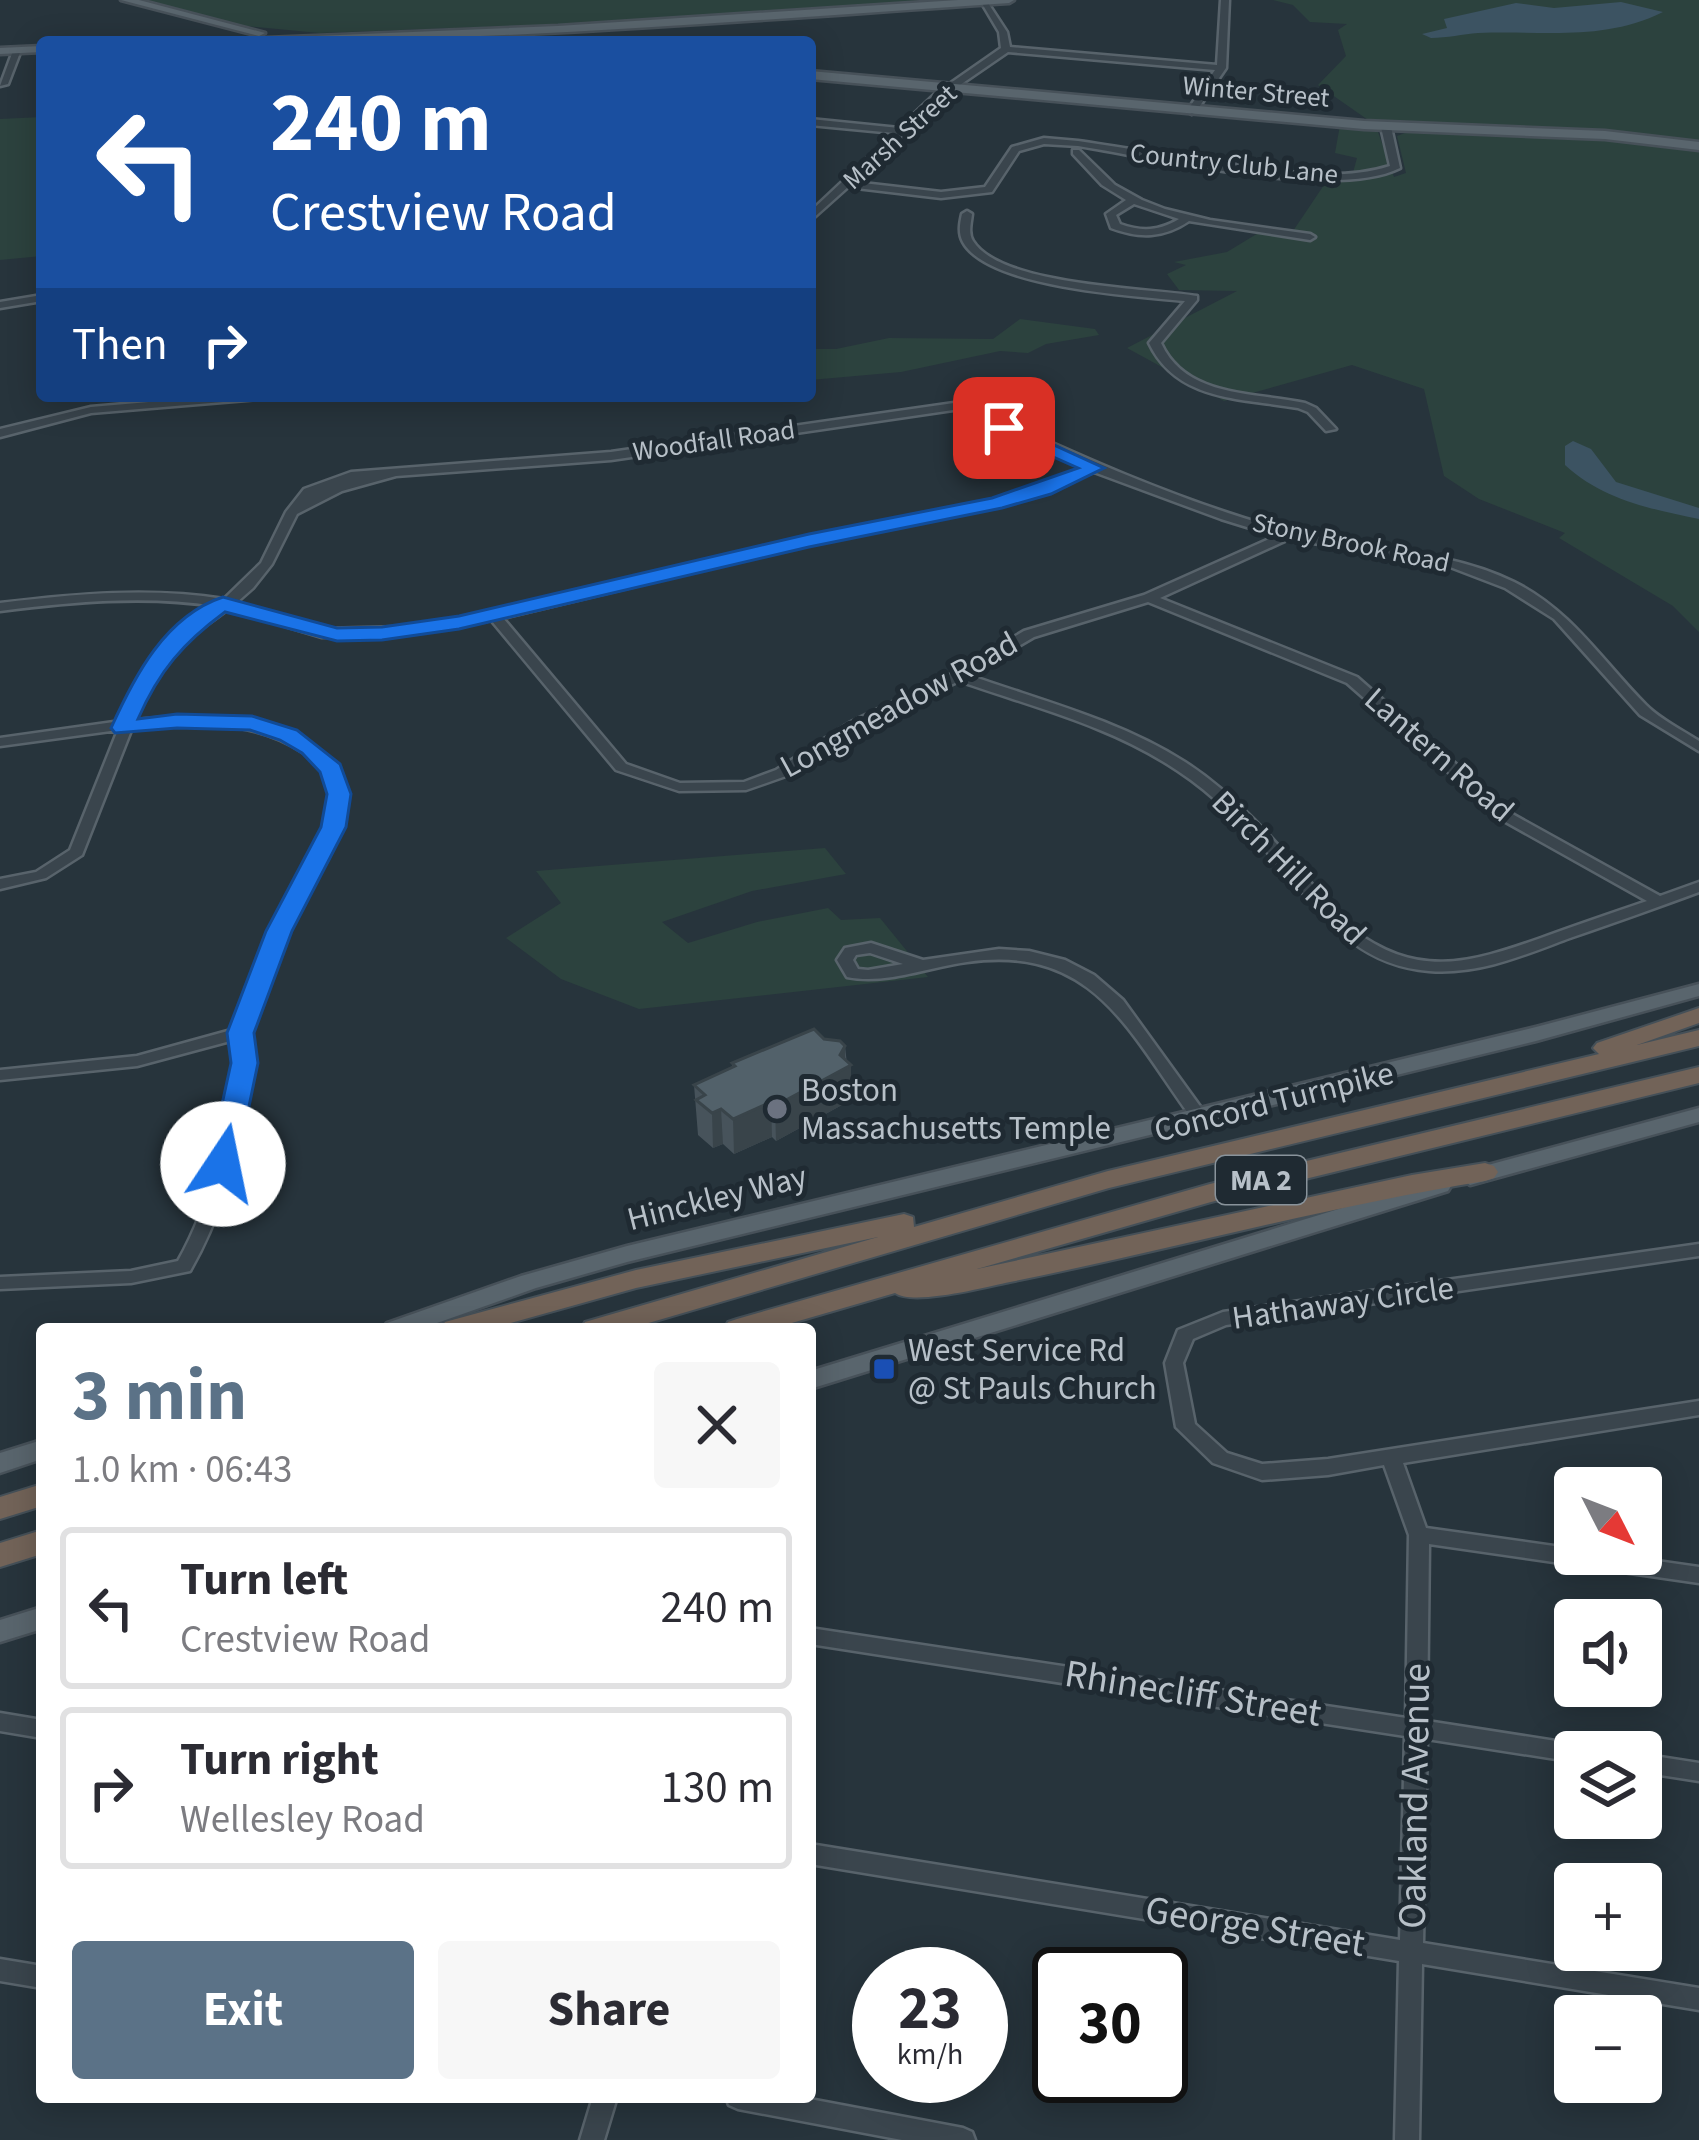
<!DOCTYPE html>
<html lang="en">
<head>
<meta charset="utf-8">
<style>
  :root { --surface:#fff; --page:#f7f7f7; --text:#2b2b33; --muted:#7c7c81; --line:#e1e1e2; --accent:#5b7287 }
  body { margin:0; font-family:"Source Sans 3",sans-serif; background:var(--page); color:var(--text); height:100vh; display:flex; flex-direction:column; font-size:45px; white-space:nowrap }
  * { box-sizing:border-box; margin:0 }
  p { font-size:39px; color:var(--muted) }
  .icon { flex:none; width:66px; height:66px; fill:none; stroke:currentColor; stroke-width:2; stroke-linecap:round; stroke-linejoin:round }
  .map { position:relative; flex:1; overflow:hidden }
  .drawer { position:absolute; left:36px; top:1323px; width:780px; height:780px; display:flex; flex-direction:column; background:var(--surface); border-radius:12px; box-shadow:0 6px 30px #0003 }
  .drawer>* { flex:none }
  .guide { position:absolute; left:36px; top:36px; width:780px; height:366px; border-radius:12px; box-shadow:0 6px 30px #0003; background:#1a4fa0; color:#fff; overflow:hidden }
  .needle { width:78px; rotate:132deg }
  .buttons { position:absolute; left:1554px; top:1467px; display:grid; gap:24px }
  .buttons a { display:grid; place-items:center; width:108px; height:108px; border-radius:12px; background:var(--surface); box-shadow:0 6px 30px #0003; font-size:60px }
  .speed { position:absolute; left:852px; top:1947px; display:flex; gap:24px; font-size:60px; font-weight:700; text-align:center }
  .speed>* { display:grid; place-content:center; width:156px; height:156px; border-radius:50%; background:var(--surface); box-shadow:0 6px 30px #0003; line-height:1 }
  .speed small { font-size:30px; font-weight:400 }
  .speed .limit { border:6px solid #111; border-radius:18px; background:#fff; color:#111 }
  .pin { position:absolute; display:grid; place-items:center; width:102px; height:102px; color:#fff; margin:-51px; border-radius:24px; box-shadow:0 6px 18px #0006 }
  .me { position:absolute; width:132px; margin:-66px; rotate:11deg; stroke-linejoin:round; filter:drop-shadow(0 0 9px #0008) }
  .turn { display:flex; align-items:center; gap:42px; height:252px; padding:0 36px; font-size:54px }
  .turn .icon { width:156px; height:156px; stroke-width:2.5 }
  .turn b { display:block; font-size:84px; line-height:102px }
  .then { display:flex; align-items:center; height:114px; padding:0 36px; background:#0003; gap:24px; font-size:45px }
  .round { display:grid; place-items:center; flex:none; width:126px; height:126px; border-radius:12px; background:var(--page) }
  .headline { display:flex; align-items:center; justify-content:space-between; height:204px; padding:0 36px }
  h1 { font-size:72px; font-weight:700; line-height:90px; color:var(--accent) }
  .primary-button { display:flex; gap:24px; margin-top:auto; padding:24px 36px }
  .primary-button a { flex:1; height:138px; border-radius:12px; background:var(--accent); color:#fff; font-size:48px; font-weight:700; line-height:138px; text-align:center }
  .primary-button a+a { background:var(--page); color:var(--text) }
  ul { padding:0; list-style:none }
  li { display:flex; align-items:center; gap:36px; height:162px; margin:0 24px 18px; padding:0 12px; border:6px solid var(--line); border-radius:12px }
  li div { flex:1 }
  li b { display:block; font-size:45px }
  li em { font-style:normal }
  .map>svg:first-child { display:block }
  .green { fill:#2c423e }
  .water { fill:#3c5362 }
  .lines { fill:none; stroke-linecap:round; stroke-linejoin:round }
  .minor-casing { stroke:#58636b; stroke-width:5 }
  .major-casing { stroke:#475159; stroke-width:5 }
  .highway-casing { stroke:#455058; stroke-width:4 }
  .minor { fill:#3a454d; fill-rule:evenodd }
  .major { fill:#59656d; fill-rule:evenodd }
  .highway { fill:#726358; fill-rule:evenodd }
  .wall { fill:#47535b }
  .shaded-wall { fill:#39444a }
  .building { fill:#52616a; stroke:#39444a; stroke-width:3 }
  .route { fill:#1a73e8; stroke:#114b97; stroke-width:3 }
  .worship-dot { fill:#6b7280; stroke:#1f2a32; stroke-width:4.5 }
  .transit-dot { fill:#1a4fb4; stroke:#1f2a32; stroke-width:4.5 }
  .labels { text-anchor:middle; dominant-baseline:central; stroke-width:10; stroke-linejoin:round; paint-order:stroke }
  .far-street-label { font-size:27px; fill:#b7c0c8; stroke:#1f2a32 }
  .shield { fill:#1f2a32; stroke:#89939b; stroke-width:3 }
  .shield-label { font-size:30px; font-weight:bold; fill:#b7c0c8 }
  .street-label { font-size:33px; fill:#b7c0c8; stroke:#1f2a32 }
  .poi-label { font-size:33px; fill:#b7c0c8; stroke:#1f2a32; text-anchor:start }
  .near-street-label { font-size:39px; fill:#b7c0c8; stroke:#1f2a32 }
</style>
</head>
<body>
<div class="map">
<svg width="1699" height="2140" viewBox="0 0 1699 2140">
  <rect width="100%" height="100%" fill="#27343c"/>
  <g class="green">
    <polygon points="144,0 959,0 594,23 319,33 235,25"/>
    <polygon points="1273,0 1699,0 1699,141 1613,132 1371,122 1318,85 1346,56 1338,30 1347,24 1310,22 1293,5"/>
    <polygon points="42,117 42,256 0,260 0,119"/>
    <polygon points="1340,125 1378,132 1394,177 1406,173 1397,136 1408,132 1566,137 1699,150 1699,632 1673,606 1559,538 1565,533 1479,499 1444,476 1424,389 1352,365 1224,401 1127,348 1237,291 1179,290 1167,274 1186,265 1174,262 1227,252 1260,232 1289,237 1328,179 1351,180 1357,158 1335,153"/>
    <polygon points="1020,319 1095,329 1099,335 1046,344 1028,353 1000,351 901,372 810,380 810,349 836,349 889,338 993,339"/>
    <polygon points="825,848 846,874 752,891 662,922 688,943 757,922 828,908 841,920 880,918 928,977 639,1009 561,979 506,938 561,903 536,871"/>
  </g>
  <g class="water">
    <path d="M1621 2 1663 12C1602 42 1544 30 1478 33 1463 34 1447 38 1431 38L1422 34 1447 28 1444 19 1516 3 1554 8Z"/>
    <path d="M1573 441 1591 449 1616 482 1699 508V519C1651 509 1603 500 1565 465V446Z"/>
  </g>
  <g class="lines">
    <defs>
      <g id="minor">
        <path d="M980 0H986L1007 32 1010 47 1217 65 1221 0H1229L1226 68 1195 113 1192 114 1187 111 1215 70 1008 52 941 98 854 182 941 192 985 187 1012 147 1044 138 1078 141C1133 149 1188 159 1243 166 1292 173 1342 181 1390 166L1381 127 1386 124 1391 127 1400 168C1334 201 1155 158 1078 146L1044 144 1019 151 992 192 941 198 848 187 810 221V212L894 133 810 125V119L899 128 935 94 1001 48 999 32Z"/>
        <polygon points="14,48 21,50 8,84 0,86"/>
        <path d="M1073 150H1079L1115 185 1142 200 1165 209 1210 220 1310 234 1315 237 1310 240 1189 221C1164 238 1140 239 1111 228L1106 214 1126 200 1102 185 1073 154ZM1134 204 1179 219C1159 231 1142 232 1120 224L1116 215Z"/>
        <path d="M967 211 972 214C971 223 968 233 973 241 1001 286 1147 288 1197 296V300L1161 343C1186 398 1254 392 1305 403L1316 408 1336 429 1326 431 1308 412 1298 408C1242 398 1177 402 1149 343L1185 301C1136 296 988 288 963 242 958 233 960 223 962 214Z"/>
        <polygon points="42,295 42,301 0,308 0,302"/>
        <path d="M1027 385 1033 388 1031 390 972 406C1074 454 1176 500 1284 530 1360 551 1442 547 1514 582 1571 610 1603 662 1646 705 1661 720 1682 730 1699 741V751L1640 715 1554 619 1505 588 1445 565 1289 539 1160 598 1357 677 1514 815 1660 896 1699 882V892C1656 908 1613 923 1570 938 1524 955 1479 975 1429 971 1355 965 1323 915 1278 864 1248 830 1216 796 1178 771 1112 726 1033 707 959 681L859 729 786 776 746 790 679 791 616 770 491 620 402 635 322 637 228 609C201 630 166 651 150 683 144 694 140 708 135 720 195 714 261 711 313 746 385 795 319 868 292 922 276 954 262 990 252 1025 247 1042 251 1068 248 1088 239 1152 223 1214 190 1271L131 1283 0 1289V1277L131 1271 178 1261C210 1205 238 1105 234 1040L137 1066 0 1080V1070L137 1056 235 1029C245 994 258 958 275 925 300 876 369 797 304 753 253 718 190 723 132 728L82 855 46 878 0 889V879L36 872 70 850 118 730 0 746V738L121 721C127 707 131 690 139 677 158 647 188 626 216 606 144 595 72 602 0 611V603C75 594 150 587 224 599L261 563 286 512 304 489 351 472 611 452 961 402ZM960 409 1084 468 992 500 809 536 494 612 402 627 323 629 236 603 253 588 272 564 297 514 342 491 396 476 611 460ZM1094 472 1221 519 1276 536 1144 595 1024 631 953 673 849 723 776 770 744 782 680 783 626 764 503 618 809 544 995 507ZM1148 602 1347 683 1504 821 1647 901C1612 913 1576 925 1541 938 1467 964 1417 979 1349 927 1298 870 1250 804 1185 762 1119 720 1042 701 969 675L1034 637Z"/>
        <polygon points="218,396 266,396 260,399 91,413 0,437 0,429 91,407"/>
        <path d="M871 943 923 960 999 949 1029 951 1065 960 1094 975 1123 1000 1207 1116 1205 1120H1193C1128 1031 1094 944 967 962 928 967 886 985 847 977L837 960 845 948ZM870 953 903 964 868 970 858 969 853 960 856 955Z"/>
        <polygon points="1699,1244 1699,1256 1226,1325 1193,1339 1183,1363 1195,1424 1227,1453 1262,1464 1328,1459 1699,1401 1699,1415 1403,1463 1426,1528 1575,1549 1575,1554 1608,1554 1699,1567 1699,1583 1429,1544 1427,1721 1575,1744 1583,1746 1585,1752 1575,1752 1575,1762 1427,1739 1423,1943 1699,1988 1699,2010 1422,1964 1419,2140 1395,2140 1399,1961 810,1864 810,1844 1400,1940 1405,1736 810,1644 810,1628 1406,1718 1409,1535 1384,1465 1328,1475 1262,1480 1213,1463 1176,1427 1165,1363 1178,1330 1223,1312"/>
        <polygon points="0,1713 42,1720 42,1738 0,1731"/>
        <polygon points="1641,1754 1699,1763 1699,1781 1641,1772"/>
        <polygon points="0,1959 42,1966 42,1988 0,1981"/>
        <polygon points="593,2097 617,2097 604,2140 580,2140"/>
        <polygon points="726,2097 799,2097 963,2128 972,2132 975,2140 902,2140 738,2109 729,2105"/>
      </g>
      <g id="major">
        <polygon points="121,0 139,0 265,33 259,36"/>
        <path d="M958 0H1014L1009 3C751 20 492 42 233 42L239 39 558 26Z"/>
        <polygon points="42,46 42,52 0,54 0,48"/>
        <polygon points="810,71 1364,121 1605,131 1699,142 1699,150 1605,139 1364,129 810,79"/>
        <polygon points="1699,984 1699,996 1536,1041 627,1262 536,1288 420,1329 383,1329 387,1323 521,1276 627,1246 1536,1027"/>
        <polygon points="1699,1108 1699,1122 1470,1185 1459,1177 1462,1172"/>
        <polygon points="1440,1178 1451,1186 1448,1191 810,1389 810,1371"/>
        <polygon points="42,1440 42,1459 0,1473 0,1453"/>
        <polygon points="42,1607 42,1629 0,1642 0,1620"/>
      </g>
      <g id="highway">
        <polygon points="1699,1008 1699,1023 1637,1045 1699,1030 1699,1046 1109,1188 628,1329 581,1329 585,1322 878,1237 636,1288 489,1329 441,1329 445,1322 636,1270 904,1214 913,1217 914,1227 1108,1171 1599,1054 1593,1048 1597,1043"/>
        <path d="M1699 1067V1083L1211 1202 977 1269 1412 1175 1485 1163 1494 1166 1498 1172 1494 1178 1485 1181C1325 1207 1169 1250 1010 1282 986 1287 913 1306 895 1293L771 1329H724L728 1322 737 1319 1210 1184Z"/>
        <polygon points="42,1484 42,1506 0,1519 0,1497"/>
        <polygon points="42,1530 42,1554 0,1567 0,1543"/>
      </g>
    </defs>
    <use href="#minor" class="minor-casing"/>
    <use href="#major" class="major-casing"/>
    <use href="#highway" class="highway-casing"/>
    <use href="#minor" class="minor"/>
    <use href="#major" class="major"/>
    <use href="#highway" class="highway"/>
  </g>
  <polygon class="wall" points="824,1039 845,1046 851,1100 776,1141 772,1137 734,1154 723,1144 713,1148 698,1135 694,1085 732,1068 732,1063"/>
  <g class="shaded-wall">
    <polygon points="845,1046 845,1068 851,1065 851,1100 776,1141 775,1106 840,1055"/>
    <polygon points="771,1102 772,1137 734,1154 733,1119"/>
    <polygon points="721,1109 723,1144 713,1148 712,1113"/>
  </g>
  <polygon class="building" points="814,1029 824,1039 840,1041 845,1046 840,1055 851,1065 775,1106 771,1102 733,1119 721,1109 712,1113 696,1100 705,1095 694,1085 735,1066 732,1063"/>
  <path class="route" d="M1004 422 1104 468 1051 494 1002 508 809 547 459 629 382 640 337 641 225 612C183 643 159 671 138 719L177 714 252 716 297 730 340 764 351 794 346 827 292 931 254 1033 258 1063 237 1164 223 1174 213 1171 209 1164 231 1063 227 1033 266 931 321 827 327 794 320 772 302 753 280 740 250 730 177 728 115 733 111 728C134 677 165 616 223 597L337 628 382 627 459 616 809 534 992 498 1078 468 997 432V424Z"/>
  <circle class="worship-dot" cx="777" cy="1109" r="12"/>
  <rect class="transit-dot" x="872" y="1357" width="24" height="24" rx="6"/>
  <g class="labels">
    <g class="far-street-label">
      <text transform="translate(1256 92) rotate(5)">Winter Street</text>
      <text transform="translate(900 137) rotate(-42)">Marsh Street</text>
      <text transform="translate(1234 164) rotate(6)">Country Club Lane</text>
      <text transform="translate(714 441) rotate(-8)">Woodfall Road</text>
      <text transform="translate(1351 543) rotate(12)">Stony Brook Road</text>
    </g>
    <rect class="shield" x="1216" y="1156" width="90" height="48" rx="9"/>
    <g class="shield-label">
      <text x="1261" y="1180">MA 2</text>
    </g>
    <g class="street-label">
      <text transform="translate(899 705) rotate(-29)">Longmeadow Road</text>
      <text transform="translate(1439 755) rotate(41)">Lantern Road</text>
      <text transform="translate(1289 868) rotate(45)">Birch Hill Road</text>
      <text transform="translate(1274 1102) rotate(-14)">Concord Turnpike</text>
      <text transform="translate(717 1198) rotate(-14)">Hinckley Way</text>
      <text transform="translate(1343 1303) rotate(-8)">Hathaway Circle</text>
    </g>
    <g class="poi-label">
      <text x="801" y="1090">Boston<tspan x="801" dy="38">Massachusetts Temple</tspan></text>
      <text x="908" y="1350">West Service Rd<tspan x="908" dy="38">@ St Pauls Church</tspan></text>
    </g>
    <g class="near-street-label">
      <text transform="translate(1193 1694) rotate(9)">Rhinecliff Street</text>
      <text transform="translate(1415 1796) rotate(-89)">Oakland Avenue</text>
      <text transform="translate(1255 1927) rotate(9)">George Street</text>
    </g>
  </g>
</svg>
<div class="buttons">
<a><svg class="needle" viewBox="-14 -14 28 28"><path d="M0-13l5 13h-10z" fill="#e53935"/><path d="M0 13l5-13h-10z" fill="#7c7c81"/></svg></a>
<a><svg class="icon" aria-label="sound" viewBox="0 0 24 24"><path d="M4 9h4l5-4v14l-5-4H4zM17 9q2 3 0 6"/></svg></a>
<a><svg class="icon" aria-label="layers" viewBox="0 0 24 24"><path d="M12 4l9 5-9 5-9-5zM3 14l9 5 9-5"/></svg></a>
<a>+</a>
<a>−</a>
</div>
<div class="speed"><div>23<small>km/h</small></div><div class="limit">30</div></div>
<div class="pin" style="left:1004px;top:428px;background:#d93025"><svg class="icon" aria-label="arrive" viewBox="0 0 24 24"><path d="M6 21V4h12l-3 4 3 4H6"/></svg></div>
<svg class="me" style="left:223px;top:1164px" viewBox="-20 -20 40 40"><circle r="19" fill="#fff"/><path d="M0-13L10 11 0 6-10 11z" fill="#1a73e8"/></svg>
<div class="guide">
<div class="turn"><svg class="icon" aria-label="left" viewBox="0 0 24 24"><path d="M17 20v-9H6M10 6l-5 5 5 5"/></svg><div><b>240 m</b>Crestview Road</div></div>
<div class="then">Then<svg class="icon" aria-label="right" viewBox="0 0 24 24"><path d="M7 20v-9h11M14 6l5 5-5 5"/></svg></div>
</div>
<section class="drawer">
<div class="headline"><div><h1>3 min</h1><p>1.0 km · 06:43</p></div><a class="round"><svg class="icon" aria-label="close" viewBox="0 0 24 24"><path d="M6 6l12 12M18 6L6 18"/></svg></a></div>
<ul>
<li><svg class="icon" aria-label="left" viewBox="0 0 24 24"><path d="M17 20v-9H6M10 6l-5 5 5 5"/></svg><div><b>Turn left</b><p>Crestview Road</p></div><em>240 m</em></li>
<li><svg class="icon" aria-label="right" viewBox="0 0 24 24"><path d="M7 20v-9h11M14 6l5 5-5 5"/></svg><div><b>Turn right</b><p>Wellesley Road</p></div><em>130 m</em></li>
</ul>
<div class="primary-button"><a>Exit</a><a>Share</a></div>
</section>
</div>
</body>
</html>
